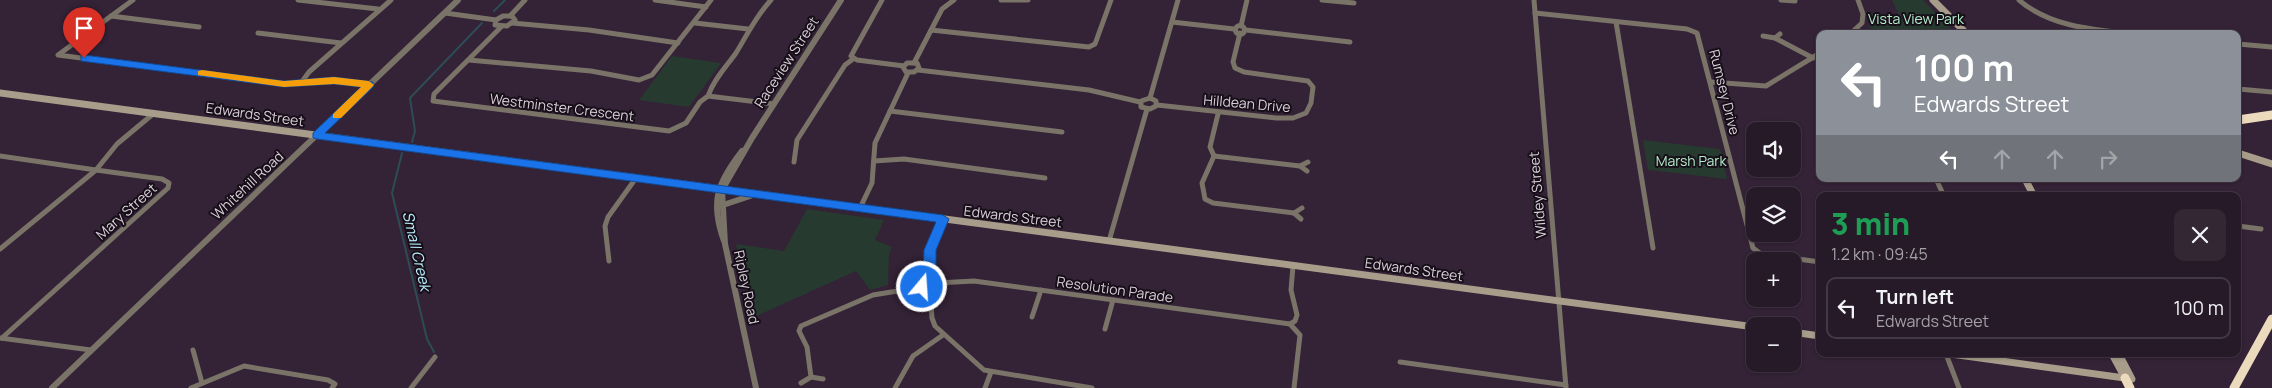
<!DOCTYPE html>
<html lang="en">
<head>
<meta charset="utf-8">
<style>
  :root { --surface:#271a28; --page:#332734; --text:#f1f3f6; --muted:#a4a1a8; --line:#433845 }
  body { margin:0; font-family:Manrope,sans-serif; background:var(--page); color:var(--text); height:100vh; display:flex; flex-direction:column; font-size:19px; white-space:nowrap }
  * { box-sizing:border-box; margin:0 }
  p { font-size:16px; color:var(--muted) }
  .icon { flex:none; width:28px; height:28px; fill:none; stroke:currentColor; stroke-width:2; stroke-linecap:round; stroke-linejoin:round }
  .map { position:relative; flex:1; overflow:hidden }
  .panel { position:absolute; left:1816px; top:192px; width:425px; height:165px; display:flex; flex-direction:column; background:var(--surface); border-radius:10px; box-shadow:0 1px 4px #0004,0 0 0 1px var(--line) }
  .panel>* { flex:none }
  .guide { position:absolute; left:1816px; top:30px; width:425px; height:152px; border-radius:10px; box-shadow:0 1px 4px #0004,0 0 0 1px var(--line); background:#8c9099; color:#fff; overflow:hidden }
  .controls { position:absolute; left:1746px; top:122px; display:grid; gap:10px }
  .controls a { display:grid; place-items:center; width:55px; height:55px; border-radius:10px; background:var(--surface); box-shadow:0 1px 4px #0004,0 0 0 1px var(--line); font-size:25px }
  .pin { position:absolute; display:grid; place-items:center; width:42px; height:42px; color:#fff; margin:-51px -21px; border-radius:50% 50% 50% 0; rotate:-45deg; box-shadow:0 0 5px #0007 }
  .pin .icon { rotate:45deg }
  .me { position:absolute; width:55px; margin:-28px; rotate:18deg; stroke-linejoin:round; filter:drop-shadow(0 0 4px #0008) }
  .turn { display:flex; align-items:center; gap:18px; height:105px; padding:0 15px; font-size:22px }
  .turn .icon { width:65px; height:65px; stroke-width:2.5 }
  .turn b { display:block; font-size:35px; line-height:42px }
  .lanes { display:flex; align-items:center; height:48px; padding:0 15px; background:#0003; justify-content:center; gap:25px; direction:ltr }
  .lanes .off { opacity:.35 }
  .round { display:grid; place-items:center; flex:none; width:52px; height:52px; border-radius:10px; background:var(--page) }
  .headline { display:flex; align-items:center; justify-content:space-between; height:85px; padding:0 15px }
  h1 { font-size:30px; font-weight:800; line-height:38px; color:#1e9e55 }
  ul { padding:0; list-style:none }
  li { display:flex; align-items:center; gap:15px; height:62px; margin:0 10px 8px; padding:0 5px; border:2px solid var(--line); border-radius:10px }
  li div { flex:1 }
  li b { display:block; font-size:19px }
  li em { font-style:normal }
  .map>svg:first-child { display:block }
  .green { fill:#273a30 }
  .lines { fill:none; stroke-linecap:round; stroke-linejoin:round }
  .stream { stroke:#2c4c56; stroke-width:2 }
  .minor { stroke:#7a7367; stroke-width:5 }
  .tertiary { stroke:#7a7367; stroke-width:6 }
  .secondary { stroke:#a89d8a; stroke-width:7 }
  .motorway { stroke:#ecdabd; stroke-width:9 }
  .route { fill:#1a73e8; stroke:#114b97 }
  .slow { fill:#f59e0b }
  .labels { text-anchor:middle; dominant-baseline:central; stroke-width:4; stroke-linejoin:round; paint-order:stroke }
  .park-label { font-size:14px; fill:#b3ebcb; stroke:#170f18 }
  .street-label { font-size:14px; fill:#dacedb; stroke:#170f18 }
  .water-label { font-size:15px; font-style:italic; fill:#b9edfd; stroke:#170f18 }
</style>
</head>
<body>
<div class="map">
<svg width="2272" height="388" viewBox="0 0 2272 388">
  <rect width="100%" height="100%" fill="#342236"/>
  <g class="green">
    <polygon points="1892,0 1923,0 1956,34 1886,34 1868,27 1871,21 1870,14 1899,15"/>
    <polygon points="672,56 721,63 689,107 639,100"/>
    <polygon points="1643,140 1720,149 1727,179 1648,170"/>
    <polygon points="807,209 884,220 875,240 892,247 889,253 888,285 870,290 856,271 754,317 736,244 784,251"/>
  </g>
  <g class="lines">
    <g class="stream">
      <polyline points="494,11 505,0"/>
      <polyline points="412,142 415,131 410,98 482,23"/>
      <polyline points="402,153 392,193 427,339 434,352"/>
    </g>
    <g class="minor">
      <polyline points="133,0 58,55 283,84 334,81 369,85"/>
      <polyline points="298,0 378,9"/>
      <polyline points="655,0 706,7"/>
      <polyline points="882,0 851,56 857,60 904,66"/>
      <polyline points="1001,0 1028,0"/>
      <polyline points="1322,0 1354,3"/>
      <polyline points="1534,0 1566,388"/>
      <polyline points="1781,0 1795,1"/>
      <path d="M2019 0C2050 27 2095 30 2134 34"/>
      <polyline points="445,13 496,20"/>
      <polyline points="1535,13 1687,29 1697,33 1753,248 1761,254 1820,262"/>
      <polyline points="111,16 199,27"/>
      <polygon points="503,16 512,16 515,20 507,26 495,25 496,20"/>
      <polyline points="510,16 525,0"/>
      <polyline points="1172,22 1234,29"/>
      <polyline points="1616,22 1653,248"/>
      <polyline points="512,23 589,30 678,43"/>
      <polyline points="695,23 748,29"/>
      <circle cx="1240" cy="30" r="4.5"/>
      <polyline points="1241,26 1247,0"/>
      <polyline points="501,27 434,94 433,101 669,131 686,123 700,102 708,96 774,104"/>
      <polyline points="931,30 1089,47 1095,44 1111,0"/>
      <polyline points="1246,30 1350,42"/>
      <polyline points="258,33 341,43"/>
      <polyline points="1850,34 1862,23 1863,14 1858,0"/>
      <polyline points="1763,36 1775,38 1780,34"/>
      <polyline points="1775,38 1813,58"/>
      <polyline points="2238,44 2272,47"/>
      <polyline points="469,60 591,71 639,80 652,75 711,0"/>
      <polygon points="907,63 917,63 919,68 914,72 906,72 903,67"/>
      <polyline points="914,63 942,9 954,0"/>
      <polyline points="918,70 1089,90 1140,102"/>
      <polyline points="1711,82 1766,86 1820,53"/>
      <polyline points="301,83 309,72 391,0"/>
      <polyline points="2238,89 2272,92"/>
      <path d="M708 96C714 79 726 67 736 53 747 35 756 16 771 0"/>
      <polyline points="1150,98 1178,0"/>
      <polygon points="1150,98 1156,101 1156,106 1150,109 1141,107 1141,101"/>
      <polyline points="1157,105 1276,118 1293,118 1306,113 1311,103 1313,87 1308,81 1244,72 1235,68 1233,62 1240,33"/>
      <polyline points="890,111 1062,132"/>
      <polyline points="0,156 96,170"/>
      <polyline points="1214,156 1202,183 1205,199 1213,203 1294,213"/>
      <polyline points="1214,156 1300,166"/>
      <polyline points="1214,156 1210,147 1218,114"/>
      <polyline points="874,161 904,159 1045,178"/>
      <polyline points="794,162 797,140 845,65 853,59"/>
      <polyline points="1307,171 1300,166 1308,162"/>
      <polyline points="1936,179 1944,196"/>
      <polyline points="860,208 872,183 875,143 908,73"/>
      <polyline points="1301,219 1294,213 1302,208"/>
      <polyline points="2238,226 2261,229"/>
      <polyline points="1109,241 1147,109"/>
      <polyline points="0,249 96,170"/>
      <polyline points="609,261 605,226 608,217 636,178"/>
      <polyline points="1293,266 1291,290 1297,315 1295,321 1290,324 1300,335 1294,388"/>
      <circle cx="930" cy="285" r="6"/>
      <polyline points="930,279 930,250 943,219"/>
      <polyline points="937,283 974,281 1290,324"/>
      <polyline points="930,290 932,318 935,326 984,370 1092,388"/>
      <polyline points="1032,317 1041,290"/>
      <polyline points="1105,329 1113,300"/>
      <polyline points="0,338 91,350"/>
      <polyline points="2,338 168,188 169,183 162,179 96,170 117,144 153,114"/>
      <polyline points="193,350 202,383"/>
      <polyline points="1946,354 1959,388"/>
      <polyline points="1400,362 1566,385"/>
      <polyline points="811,377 823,379"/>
      <polyline points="801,383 811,377 807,347 799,331 801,326 873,295 922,287"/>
      <polyline points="191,388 244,366 328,380 335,384 332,388"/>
      <polyline points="411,388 435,357"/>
      <polyline points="895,388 913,356 943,335"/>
      <polyline points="985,388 991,372"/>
    </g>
    <g class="tertiary">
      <polyline points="723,205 753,195"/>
      <path d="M724 241C710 202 717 183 742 151"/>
      <polyline points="52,388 458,0"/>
      <polyline points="756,388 725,244 722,190 752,138 841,0"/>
    </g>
    <g class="secondary">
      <polyline points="1933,0 1967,34"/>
      <polyline points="0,93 1755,327"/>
      <polyline points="2238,153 2272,164"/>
      <polyline points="2025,179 2034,196"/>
      <polyline points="1792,332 1820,336"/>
      <polyline points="1951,354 2132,379 2119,354"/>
      <polyline points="2112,354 2125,378"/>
    </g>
    <g class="motorway">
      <polyline points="2238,120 2272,115"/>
      <polyline points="2125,378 2130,388"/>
      <polyline points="2234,388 2272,319"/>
    </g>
  </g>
  <polygon class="route" points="84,55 284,81 334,77 373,82 373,87 325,133 943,215 949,219 936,250 936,279 927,290 918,290 916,287 919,279 923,277 924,250 936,222 317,139 313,138 313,133 361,87 334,84 284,87 81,61 81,56"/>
  <polygon class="slow" points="202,70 284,81 334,77 369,81 374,85 341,118 333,118 333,114 361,87 334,84 284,87 198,75 198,71"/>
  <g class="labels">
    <g class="park-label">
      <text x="1916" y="18">Vista View Park</text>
      <text x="1691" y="160">Marsh Park</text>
    </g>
    <g class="street-label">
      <text transform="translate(786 62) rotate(-57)">Raceview Street</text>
      <text transform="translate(1725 92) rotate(76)">Rumsey Drive</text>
      <text transform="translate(1247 103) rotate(5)">Hilldean Drive</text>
      <text transform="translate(562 107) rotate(7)">Westminster Crescent</text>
      <text transform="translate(255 114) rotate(8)">Edwards Street</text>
      <text transform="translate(247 185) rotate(-43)">Whitehill Road</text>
      <text transform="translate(1537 195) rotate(-95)">Wildey Street</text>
      <text transform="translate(126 211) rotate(-42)">Mary Street</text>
      <text transform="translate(1013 216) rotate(7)">Edwards Street</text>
      <text transform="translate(1414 269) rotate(8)">Edwards Street</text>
      <text transform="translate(747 287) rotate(78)">Ripley Road</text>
      <text transform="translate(1115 289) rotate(8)">Resolution Parade</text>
    </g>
    <g class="water-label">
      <text transform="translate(417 251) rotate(77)">Small Creek</text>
    </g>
  </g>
</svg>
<div class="controls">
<a><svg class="icon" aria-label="sound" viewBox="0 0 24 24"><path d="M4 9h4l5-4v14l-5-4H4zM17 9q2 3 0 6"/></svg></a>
<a><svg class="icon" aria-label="layers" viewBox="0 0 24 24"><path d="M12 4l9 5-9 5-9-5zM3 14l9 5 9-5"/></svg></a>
<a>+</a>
<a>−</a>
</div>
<div class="pin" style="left:84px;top:58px;background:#d93025"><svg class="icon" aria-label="arrive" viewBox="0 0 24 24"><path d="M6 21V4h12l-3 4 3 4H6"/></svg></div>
<svg class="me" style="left:922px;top:287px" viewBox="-20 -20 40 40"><circle r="17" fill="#1a73e8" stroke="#fff" stroke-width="3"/><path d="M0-11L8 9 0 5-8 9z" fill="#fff"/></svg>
<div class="guide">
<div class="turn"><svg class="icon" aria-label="left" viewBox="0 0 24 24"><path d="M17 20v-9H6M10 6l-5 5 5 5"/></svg><div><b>100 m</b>Edwards Street</div></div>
<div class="lanes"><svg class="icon" aria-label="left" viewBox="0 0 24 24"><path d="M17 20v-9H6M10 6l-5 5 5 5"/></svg><svg class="icon off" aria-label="ahead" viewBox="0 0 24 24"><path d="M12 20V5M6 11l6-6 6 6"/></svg><svg class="icon off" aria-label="ahead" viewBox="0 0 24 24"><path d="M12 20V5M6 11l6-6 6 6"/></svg><svg class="icon off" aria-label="right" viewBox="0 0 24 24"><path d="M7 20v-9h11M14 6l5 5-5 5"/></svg></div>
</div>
<section class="panel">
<div class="headline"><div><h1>3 min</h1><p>1.2 km · 09:45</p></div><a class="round"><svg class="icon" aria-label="close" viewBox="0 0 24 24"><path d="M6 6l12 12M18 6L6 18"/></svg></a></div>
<ul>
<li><svg class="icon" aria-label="left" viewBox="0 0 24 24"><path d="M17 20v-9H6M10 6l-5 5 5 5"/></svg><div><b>Turn left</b><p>Edwards Street</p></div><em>100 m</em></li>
</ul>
</section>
</div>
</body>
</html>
